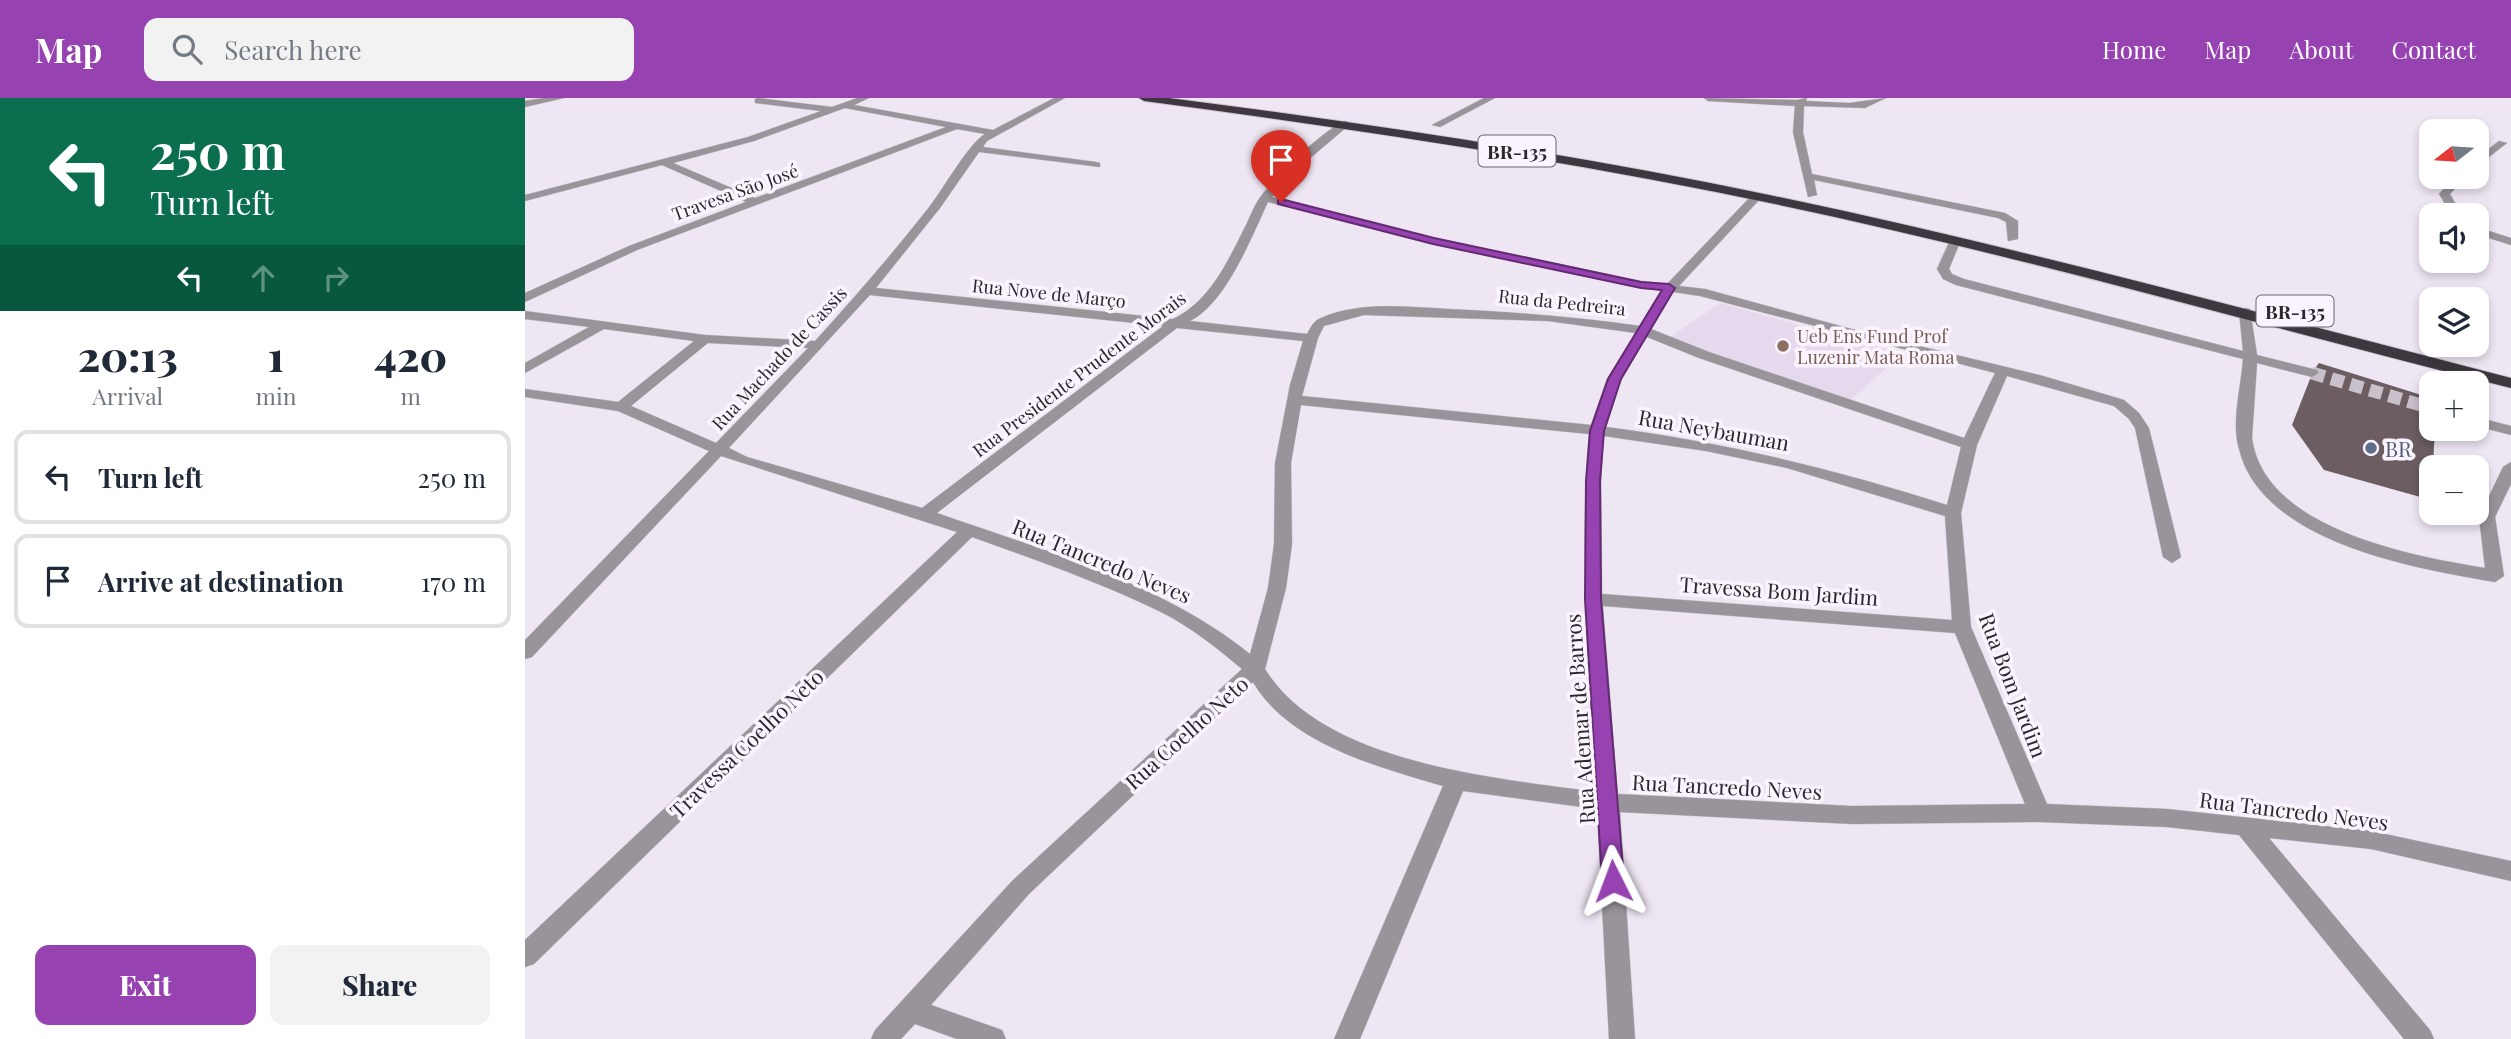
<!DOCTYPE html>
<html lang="en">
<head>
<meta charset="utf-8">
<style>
  :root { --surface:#fff; --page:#f2f2f3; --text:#1f2937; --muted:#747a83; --line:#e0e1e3; --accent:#9642b0 }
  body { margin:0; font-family:"Playfair Display",serif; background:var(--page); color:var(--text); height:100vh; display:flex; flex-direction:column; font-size:26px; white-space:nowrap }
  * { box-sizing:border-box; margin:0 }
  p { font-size:23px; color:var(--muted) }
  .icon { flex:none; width:38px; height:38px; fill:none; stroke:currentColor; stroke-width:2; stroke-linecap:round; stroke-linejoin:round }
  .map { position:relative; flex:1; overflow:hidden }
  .side { display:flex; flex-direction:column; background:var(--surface); width:525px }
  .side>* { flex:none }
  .guide { background:#0b6e4f; color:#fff; overflow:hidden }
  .needle { width:46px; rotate:253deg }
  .tools { position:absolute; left:1894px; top:21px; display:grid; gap:14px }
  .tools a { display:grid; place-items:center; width:70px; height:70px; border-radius:14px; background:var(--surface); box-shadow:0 4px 10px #0003; font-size:35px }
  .pin { position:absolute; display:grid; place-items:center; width:60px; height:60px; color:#fff; margin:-72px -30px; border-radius:50% 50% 50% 0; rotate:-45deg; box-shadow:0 0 7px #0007 }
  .pin .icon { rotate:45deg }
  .me { position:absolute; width:77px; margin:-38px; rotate:357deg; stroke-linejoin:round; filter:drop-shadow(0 0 5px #0008) }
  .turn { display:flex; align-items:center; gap:24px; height:147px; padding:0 35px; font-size:32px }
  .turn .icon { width:91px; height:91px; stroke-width:2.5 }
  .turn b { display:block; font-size:49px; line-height:60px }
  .lanes { display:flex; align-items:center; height:66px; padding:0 35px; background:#0003; justify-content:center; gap:35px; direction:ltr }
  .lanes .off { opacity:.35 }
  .eta { display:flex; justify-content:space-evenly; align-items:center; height:119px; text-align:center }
  .eta b { font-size:42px; font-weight:800; line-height:49px }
  .cta { display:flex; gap:14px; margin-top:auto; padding:14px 35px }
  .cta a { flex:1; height:80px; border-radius:14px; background:var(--accent); color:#fff; font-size:28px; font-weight:800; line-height:80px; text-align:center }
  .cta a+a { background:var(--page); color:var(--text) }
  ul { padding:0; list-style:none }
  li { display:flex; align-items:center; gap:21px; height:94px; margin:0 14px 10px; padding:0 21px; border:4px solid var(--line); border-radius:14px }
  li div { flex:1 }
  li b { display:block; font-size:26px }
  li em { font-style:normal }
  header { display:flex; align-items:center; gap:42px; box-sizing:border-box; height:98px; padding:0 35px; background:var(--accent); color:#fff }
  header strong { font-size:33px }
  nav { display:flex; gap:38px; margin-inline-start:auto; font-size:24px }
  .search { width:490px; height:63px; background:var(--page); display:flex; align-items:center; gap:18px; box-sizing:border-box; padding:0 24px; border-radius:14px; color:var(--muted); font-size:26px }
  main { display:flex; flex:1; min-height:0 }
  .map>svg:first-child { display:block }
  .built { fill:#e7d9ed }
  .building { fill:#6b5d61 }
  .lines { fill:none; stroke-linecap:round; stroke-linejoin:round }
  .minor-tunnel { stroke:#c8c0cb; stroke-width:13; stroke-dasharray:13 7; stroke-linecap:butt }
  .minor-casing { stroke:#ccc4cf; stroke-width:1 }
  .highway-casing { stroke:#ccc4cf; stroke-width:2 }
  .minor { fill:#989499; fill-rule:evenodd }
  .highway { fill:#3f3740; fill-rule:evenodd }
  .route { fill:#9642b0; stroke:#622b72; stroke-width:2 }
  .education-dot { fill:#8d6e63; stroke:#fbf4fe; stroke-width:2.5 }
  .service-dot { fill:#5c6f8a; stroke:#fbf4fe; stroke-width:2.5 }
  .labels { text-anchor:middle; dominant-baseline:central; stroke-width:7; stroke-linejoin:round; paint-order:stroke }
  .far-street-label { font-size:18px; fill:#2b282d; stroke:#fbf4fe }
  .far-education-label { font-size:18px; fill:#785e54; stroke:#fbf4fe; text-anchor:start }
  .shield { fill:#fbf4fe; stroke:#69656c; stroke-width:2 }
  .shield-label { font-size:19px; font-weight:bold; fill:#2b282d }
  .street-label { font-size:21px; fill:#2b282d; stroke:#fbf4fe }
  .service-label { font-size:21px; fill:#4e5e75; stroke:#fbf4fe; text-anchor:start }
</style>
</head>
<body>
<header>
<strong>Map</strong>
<div class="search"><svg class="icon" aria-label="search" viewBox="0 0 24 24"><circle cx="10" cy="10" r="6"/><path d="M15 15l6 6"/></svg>Search here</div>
<nav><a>Home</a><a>Map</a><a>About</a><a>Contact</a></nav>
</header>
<main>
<section class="side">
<div class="guide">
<div class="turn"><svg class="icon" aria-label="left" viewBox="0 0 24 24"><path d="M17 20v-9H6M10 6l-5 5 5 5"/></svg><div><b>250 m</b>Turn left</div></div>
<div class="lanes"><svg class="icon" aria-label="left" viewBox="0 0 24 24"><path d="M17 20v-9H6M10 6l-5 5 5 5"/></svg><svg class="icon off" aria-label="ahead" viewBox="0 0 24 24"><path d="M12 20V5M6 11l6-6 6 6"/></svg><svg class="icon off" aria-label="right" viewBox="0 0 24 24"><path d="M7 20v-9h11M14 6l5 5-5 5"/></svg></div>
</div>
<div class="eta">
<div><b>20:13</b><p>Arrival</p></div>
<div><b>1</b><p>min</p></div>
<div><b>420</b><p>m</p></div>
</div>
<ul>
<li><svg class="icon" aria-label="left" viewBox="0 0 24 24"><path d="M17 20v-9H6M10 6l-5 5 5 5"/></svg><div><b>Turn left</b></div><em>250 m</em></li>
<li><svg class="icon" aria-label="arrive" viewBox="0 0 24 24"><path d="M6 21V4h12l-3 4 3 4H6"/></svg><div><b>Arrive at destination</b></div><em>170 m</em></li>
</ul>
<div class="cta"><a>Exit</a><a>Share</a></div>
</section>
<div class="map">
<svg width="1986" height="941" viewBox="0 0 1986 941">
  <rect width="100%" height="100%" fill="#efe6f3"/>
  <polygon class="built" points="1195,205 1378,256 1325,302 1144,240"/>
  <polygon class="building" points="1794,265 1906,300 1906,331 1910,331 1906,402 1799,372 1767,327 1785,281 1797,276 1791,269"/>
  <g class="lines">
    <polyline class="minor-tunnel" points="1787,275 1906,310"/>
    <defs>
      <g id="minor">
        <polygon points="19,0 39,0 0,9 0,3"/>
        <path d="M233 0 307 9 332 0H344L329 7 468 32 529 0H540L462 43 458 49 571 64 575 65V69L454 54 415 110 351 190 648 221C684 204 702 165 719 131 725 120 729 107 736 98 751 78 798 32 820 23L823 24V28L783 62 747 99 909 140 1116 183 1142 186 1228 96H1236V100L1154 188 1180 191 1345 236 1518 278 1599 302 1614 315 1624 330 1656 459 1647 465 1638 459 1610 330 1604 321 1589 308 1482 278 1452 347 1436 415 1446 529 1522 706 1642 711 1846 733 1986 763V783L1846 751 1744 740 1905 932 1909 941H1879L1714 737 1642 729 1515 724 1327 726 1095 714 1110 941H1084L1072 711 938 693 835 941H809L918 688C854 669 764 646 728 584L504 796 406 907 477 932 481 941H432L390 926 376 941H346L350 932 488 782 717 571C692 550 667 530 638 515 577 485 511 462 447 439L9 866 0 869V842L432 434 196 358 7 559 0 561V542L184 353 93 313 0 299V291L93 304 169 243 79 231 0 275V265L64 229 0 221V213L180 237 290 243C330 199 369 154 405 108 418 91 445 44 460 36L432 31 112 152 0 204V195L104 148 221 104 137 67 0 103V97L223 39 296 13 230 5V1ZM320 10 421 29 230 100 148 65 229 43ZM743 104 908 146 1137 193 1115 228C1051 219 988 214 923 211 882 209 834 203 796 220 788 223 786 229 782 236L665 223C701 205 726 140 743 104ZM1148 194 1175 198 1470 275 1439 340 1184 254 1126 231ZM345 197 638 228 397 410 222 359 204 350ZM839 217 1023 223 1111 235 1082 281 1066 327 777 298 793 240 799 228ZM652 230 778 243 765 287 750 365 749 446 743 490 725 556C637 485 517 452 412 415ZM1122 239 1174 260 1436 349 1422 407C1309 371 1198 344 1081 329L1096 281ZM183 245 283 250 191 345 106 308ZM776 307 1064 336C1054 456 1064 574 1071 694 971 680 798 666 740 571L761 490 767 446 766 365ZM1079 338 1181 353 1262 370 1420 418 1427 522 1077 496 1076 383ZM1078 508 1430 535 1500 706 1327 708 1093 696Z"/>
        <polygon points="959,0 970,0 915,29 907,27"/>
        <polygon points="1179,0 1272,2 1282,0 1281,3 1324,5 1361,0 1340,10 1279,8 1278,34 1287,76 1480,115 1493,123 1493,141 1483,143 1481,124 1473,120 1289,82 1292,97 1283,99 1268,34 1270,8 1183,3"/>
        <polygon points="1974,43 1982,45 1951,69 1951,61"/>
        <polygon points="1930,79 1941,79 1925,96 1937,117 1927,117 1914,96"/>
        <polygon points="1951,129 1986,140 1986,147 1951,136"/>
        <path d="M1426 140 1436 142 1424 171 1427 176 1439 181 1718 253 1714 214 1720 210 1725 211 1732 257 1792 272 1794 275 1787 279 1732 265 1727 340C1739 431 1886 458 1960 470L1954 419 1978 369 1986 364V386L1970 419 1979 478 1970 484C1890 470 1737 445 1714 351 1706 323 1716 290 1718 261L1431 187 1418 181 1412 171Z"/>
        <polygon points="1951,319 1986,328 1986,337 1951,328"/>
      </g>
      <path id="highway" d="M614 0H644C847 26 1049 56 1249 98 1497 150 1741 217 1986 280V290C1741 229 1498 158 1250 106 1041 62 830 31 619 3Z"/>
    </defs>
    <use href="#minor" class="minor-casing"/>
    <use href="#highway" class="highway-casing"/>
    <use href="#minor" class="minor"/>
    <use href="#highway" class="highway"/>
  </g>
  <polygon class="route" points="756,101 909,140 1116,184 1144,186 1150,190 1096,281 1079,333 1075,383 1076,501 1099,783 1095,789 1088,792 1081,789 1077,783 1060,501 1061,383 1065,333 1083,281 1137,192 1116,190 908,146 753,106 753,102"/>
  <circle class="education-dot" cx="1258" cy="248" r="7"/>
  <circle class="service-dot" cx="1846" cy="350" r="7"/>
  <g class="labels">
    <g class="far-street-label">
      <text transform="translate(210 94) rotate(-20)">Travesa São José</text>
      <text transform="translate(524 195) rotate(6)">Rua Nove de Março</text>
      <text transform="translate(1037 204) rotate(6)">Rua da Pedreira</text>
      <text transform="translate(254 260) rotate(-47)">Rua Machado de Cassis</text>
      <text transform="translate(554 276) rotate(-37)">Rua Presidente Prudente Morais</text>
    </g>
    <g class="far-education-label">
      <text x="1272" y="238">Ueb Ens Fund Prof<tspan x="1272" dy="21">Luzenir Mata Roma</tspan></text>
    </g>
    <g class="shield">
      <rect x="953.5" y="37.5" width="77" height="31" rx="5"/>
      <rect x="1731.5" y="197.5" width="77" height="31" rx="5"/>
    </g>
    <g class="shield-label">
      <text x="992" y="53">BR-135</text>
      <text x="1770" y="213">BR-135</text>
    </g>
    <g class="street-label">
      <text transform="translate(1189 331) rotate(10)">Rua Neybauman</text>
      <text transform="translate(577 462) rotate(22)">Rua Tancredo Neves</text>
      <text transform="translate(1254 492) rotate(4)">Travessa Bom Jardim</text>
      <text transform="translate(1489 587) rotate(69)">Rua Bom Jardim</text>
      <text transform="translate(1054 621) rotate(-94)">Rua Ademar de Barros</text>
      <text transform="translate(661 634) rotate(-42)">Rua Coelho Neto</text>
      <text transform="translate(221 645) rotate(-44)">Travessa Coelho Neto</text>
      <text transform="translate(1202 688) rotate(3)">Rua Tancredo Neves</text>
      <text transform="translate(1769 712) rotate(7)">Rua Tancredo Neves</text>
    </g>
    <g class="service-label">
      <text x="1860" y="350">BR</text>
    </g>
  </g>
</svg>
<div class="tools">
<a><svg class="needle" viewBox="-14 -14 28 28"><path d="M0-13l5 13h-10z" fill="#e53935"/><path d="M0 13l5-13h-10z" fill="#747a83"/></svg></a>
<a><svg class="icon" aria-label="sound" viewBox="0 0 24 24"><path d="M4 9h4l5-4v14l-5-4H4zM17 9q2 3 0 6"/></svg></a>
<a><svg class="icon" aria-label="layers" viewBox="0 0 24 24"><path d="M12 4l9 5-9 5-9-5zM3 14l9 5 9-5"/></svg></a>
<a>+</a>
<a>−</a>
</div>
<div class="pin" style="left:756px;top:104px;background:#d93025"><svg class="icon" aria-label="arrive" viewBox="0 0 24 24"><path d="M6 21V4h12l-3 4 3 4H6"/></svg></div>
<svg class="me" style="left:1088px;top:783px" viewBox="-20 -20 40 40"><path d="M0-17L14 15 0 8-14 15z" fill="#9642b0" stroke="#fff" stroke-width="4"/></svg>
</div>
</main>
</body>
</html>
